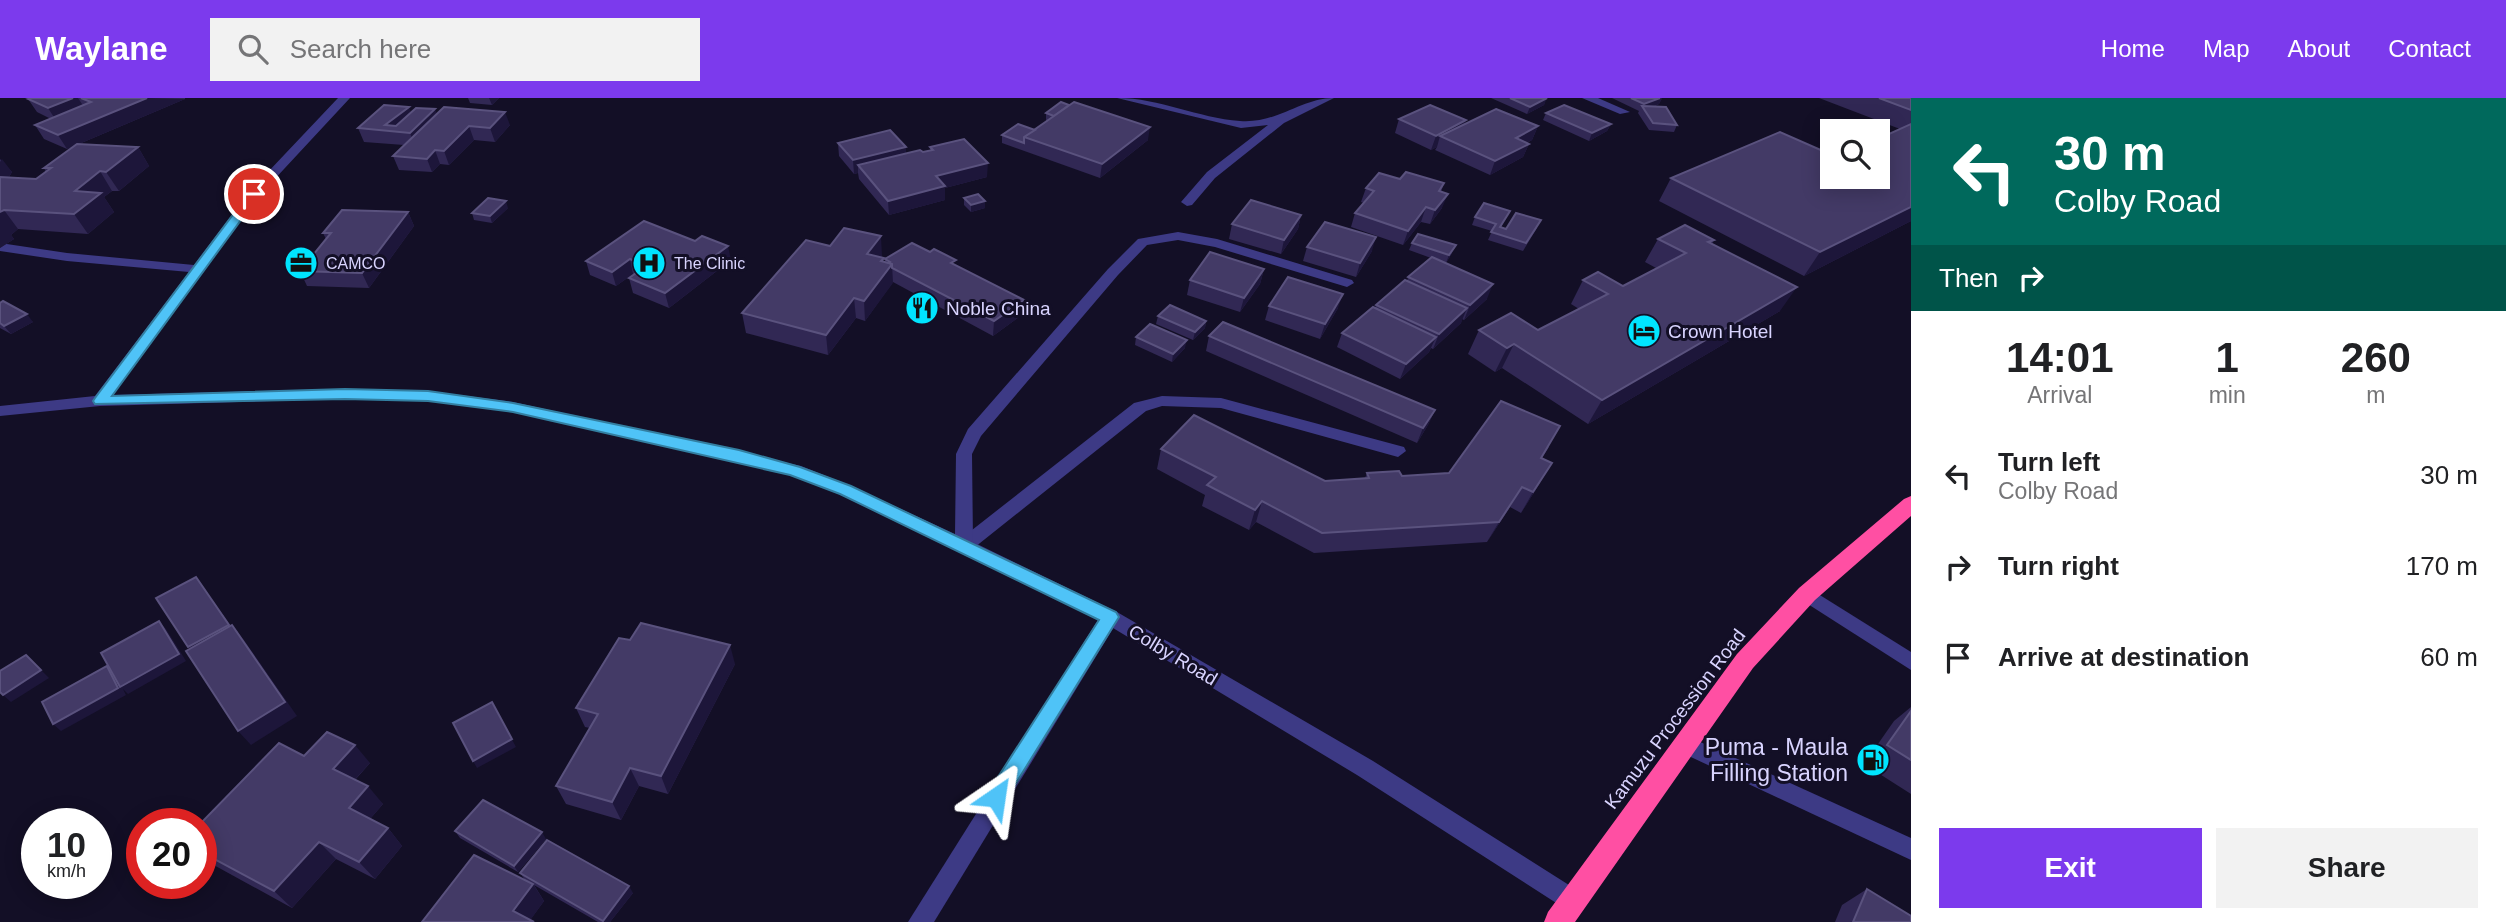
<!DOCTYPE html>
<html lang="en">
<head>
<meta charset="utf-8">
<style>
  :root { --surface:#fff; --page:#f2f2f2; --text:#202124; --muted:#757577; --accent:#7c3aed }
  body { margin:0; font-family:Arial,sans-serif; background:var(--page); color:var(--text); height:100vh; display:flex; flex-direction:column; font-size:26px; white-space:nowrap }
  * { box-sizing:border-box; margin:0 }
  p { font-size:23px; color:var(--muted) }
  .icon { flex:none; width:38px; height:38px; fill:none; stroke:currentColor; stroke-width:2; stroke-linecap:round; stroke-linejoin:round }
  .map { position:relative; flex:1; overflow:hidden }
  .side { display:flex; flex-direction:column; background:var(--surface); width:595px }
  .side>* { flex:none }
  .guide { background:#00695c; color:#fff; overflow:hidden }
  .buttons { position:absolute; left:1820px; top:21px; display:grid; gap:14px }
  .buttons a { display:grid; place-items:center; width:70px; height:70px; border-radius:0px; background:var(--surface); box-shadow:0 4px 18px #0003; font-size:35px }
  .speed { position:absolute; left:21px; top:710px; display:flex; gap:14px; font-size:35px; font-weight:700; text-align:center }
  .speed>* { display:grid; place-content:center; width:91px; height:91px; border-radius:50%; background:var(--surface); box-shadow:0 4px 18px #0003; line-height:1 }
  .speed small { font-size:18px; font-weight:400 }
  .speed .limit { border:10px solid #d22; background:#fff; color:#111 }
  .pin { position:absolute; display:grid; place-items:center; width:60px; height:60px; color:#fff; margin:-30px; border:4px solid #fff; border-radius:50%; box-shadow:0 2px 7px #0007 }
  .me { position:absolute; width:77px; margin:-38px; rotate:32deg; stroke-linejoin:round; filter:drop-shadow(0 0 5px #0008) }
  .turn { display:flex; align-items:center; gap:24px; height:147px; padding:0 28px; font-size:32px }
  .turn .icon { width:91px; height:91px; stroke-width:2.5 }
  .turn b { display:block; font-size:49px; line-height:60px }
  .then { display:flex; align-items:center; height:66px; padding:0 28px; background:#0003; gap:14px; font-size:26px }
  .eta { display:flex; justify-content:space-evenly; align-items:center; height:119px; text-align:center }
  .eta b { font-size:42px; font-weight:800; line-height:49px }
  .cta { display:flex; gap:14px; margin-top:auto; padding:14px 28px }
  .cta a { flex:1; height:80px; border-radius:0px; background:var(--accent); color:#fff; font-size:28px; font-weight:800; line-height:80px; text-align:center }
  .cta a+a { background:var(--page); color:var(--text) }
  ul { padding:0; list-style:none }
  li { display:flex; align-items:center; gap:21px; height:91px; padding:0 28px }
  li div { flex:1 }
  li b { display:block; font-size:26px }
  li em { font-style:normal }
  header { display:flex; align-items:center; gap:42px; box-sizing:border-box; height:98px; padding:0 35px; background:var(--accent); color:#fff }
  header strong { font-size:33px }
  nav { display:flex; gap:38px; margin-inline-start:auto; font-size:24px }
  .search { width:490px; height:63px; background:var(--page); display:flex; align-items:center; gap:18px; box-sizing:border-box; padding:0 24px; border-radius:0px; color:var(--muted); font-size:26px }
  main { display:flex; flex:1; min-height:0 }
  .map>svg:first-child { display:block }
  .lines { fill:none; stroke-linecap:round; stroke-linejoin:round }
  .lane { fill:#3d3a85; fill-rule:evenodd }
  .street { fill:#3d3a85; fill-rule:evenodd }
  .highway { fill:#ff4fa3; fill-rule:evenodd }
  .wall { fill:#312854 }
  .shaded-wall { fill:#1d163a }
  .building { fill:#433a66; stroke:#5a527e; stroke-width:2 }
  .route { fill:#4fc3f7; stroke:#337fa1; stroke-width:2 }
  .labels { text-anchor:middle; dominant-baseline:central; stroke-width:6; stroke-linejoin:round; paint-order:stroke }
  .far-poi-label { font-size:16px; fill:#d9d4ff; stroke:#130f26; text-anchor:start }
  .poi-label { font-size:19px; fill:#d9d4ff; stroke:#130f26; text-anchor:start }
  .street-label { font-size:19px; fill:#d9d4ff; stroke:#130f26 }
  .near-poi-label { font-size:23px; fill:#d9d4ff; stroke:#130f26; text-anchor:end }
</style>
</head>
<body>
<header>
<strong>Waylane</strong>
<div class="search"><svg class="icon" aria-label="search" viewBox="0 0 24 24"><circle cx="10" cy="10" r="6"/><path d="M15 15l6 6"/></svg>Search here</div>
<nav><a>Home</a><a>Map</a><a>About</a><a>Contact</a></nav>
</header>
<main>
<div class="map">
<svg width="1911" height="824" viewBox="0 0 1911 824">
  <rect width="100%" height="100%" fill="#130f26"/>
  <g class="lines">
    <g class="lane">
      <polygon points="1162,298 1221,300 1404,349 1406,353 1398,359 1221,310 1162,308 1146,313 970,453 958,453 955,448 958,443 1134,305"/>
      <polygon points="1807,489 1911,554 1911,572 1800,501 1798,496 1800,491"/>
      <polygon points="1110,511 1117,514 1120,519 1117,524 934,824 908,824 1103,514"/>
      <polygon points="1685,637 1911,740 1911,762 1678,653 1674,646 1678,639"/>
    </g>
    <g class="street">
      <polygon points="338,0 350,0 258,99 112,297 345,291 428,293 513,304 801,368 851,388 955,436 956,356 968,331 1108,171 1138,141 1178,134 1217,141 1352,182 1354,185 1347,189 1215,149 1178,142 1147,147 1118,177 981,338 972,356 973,444 1117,514 1373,663 1580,794 1584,802 1580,810 1572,814 1564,810 1357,677 1103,524 839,396 791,377 513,314 428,303 345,301 100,308 0,318 0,308 95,298 189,174 67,163 0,153 0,145 67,155 194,167 250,93"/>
      <path d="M1117 0C1160 0 1198 20 1240 23 1277 26 1301 0 1334 0L1284 25 1215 80 1192 107 1187 108 1181 104 1207 74 1268 27 1241 30Z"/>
      <polygon points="1582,0 1598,0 1630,14 1620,16"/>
    </g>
    <polygon class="highway" points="1911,398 1911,418 1815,502 1753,570 1575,824 1544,824 1548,814 1737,556 1799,490 1904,401"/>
  </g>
  <g class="wall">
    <polygon points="31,0 185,0 185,1 79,46 138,49 149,68 119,93 112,93 104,99 114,114 88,136 18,131 11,137 14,141 0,150 0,61 12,74 9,79 36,81 46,74 44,70 74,48 67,51 44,41 35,27 51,21 37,14 28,1"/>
    <polygon points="468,0 499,0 492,7 470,5"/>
    <polygon points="1491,0 1546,0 1544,7 1527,16"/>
    <polygon points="1612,0 1662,0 1659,6 1653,9 1677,27 1674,34 1649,32 1638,15 1639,13"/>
    <polygon points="1819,0 1911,0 1911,123 1804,178 1659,103 1671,80 1832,79 1900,31"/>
    <polygon points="411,14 436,16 510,27 495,44 474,42 449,67 440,66 432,74 399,72 393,58 404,47 364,44 358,30"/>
    <polygon points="1046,15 1148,42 1100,80 1002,45 1002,37 1035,32 1047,23 1046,22"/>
    <polygon points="1546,15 1611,26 1607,33 1589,43 1543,22"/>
    <polygon points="1399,21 1466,22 1464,26 1538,28 1532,42 1527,45 1529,46 1523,59 1490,77 1435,52 1437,49 1431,52 1395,35"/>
    <polygon points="838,45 906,49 906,55 923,54 930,52 930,49 987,79 945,90 945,102 889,117 859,81 858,75 854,76 839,58"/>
    <polygon points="1400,81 1444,85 1441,94 1442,110 1430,126 1421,124 1403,147 1351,129 1355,115 1364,105 1361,104 1366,90"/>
    <polygon points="964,100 985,103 985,110 971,114 964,107"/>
    <polygon points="508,110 492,125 474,122 472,115"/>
    <polygon points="1510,113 1501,129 1506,131 1537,130 1523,153 1488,142 1492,133 1472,127 1475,119"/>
    <polygon points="408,114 414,128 369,190 307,188 300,173 326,141 323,135"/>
    <polygon points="1301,117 1298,131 1281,156 1229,141 1232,126"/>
    <polygon points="1658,141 1714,142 1712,146 1780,213 1588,326 1502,270 1495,274 1468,256 1479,232 1538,232 1579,211 1571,206 1583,182 1623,188 1656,170 1645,164"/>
    <polygon points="695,143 731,162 669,210 633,195 629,180 635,176 633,176 616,188 590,177 586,163"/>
    <polygon points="1412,145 1452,155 1446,165 1487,201 1464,222 1462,221 1461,225 1433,251 1431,250 1429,254 1400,281 1337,249 1342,235 1375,210 1376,207 1407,183 1408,179 1431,160 1409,152"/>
    <polygon points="830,148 882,158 881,159 885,164 885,161 956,167 1023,216 993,238 893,184 865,223 856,220 828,257 746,235 742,215"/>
    <polygon points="1307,149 1372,153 1356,179 1303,163"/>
    <polygon points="1264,171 1260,186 1240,214 1187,197 1190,182"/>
    <polygon points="0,205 33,224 11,236 0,230"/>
    <polygon points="1269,208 1338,210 1320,241 1265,222"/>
    <polygon points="1158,218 1206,223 1205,230 1193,242 1156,226"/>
    <polygon points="1209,238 1435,312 1428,327 1417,345 1206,253"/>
    <polygon points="1136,239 1185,250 1172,264 1135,247"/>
    <polygon points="1549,349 1542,360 1540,385 1521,415 1510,409 1487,444 1314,455 1256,424 1249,432 1202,408 1205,397 1157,371 1161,351 1325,383 1365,380 1367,375 1402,378 1449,375"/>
    <polygon points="735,566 668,696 639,688 621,722 566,706 556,688 590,630 585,629 576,610"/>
    <polygon points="1911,609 1911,696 1864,666 1894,623"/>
    <polygon points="304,658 370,665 355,682 383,706 370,721 388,730 402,748 375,781 336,761 292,810 201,760 201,726"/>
    <polygon points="455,733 546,741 518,774 460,740"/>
    <polygon points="520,775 633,795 610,824 598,824 534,787 544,803 530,822 422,824 525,782"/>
    <polygon points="1867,791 1911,824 1835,824 1842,807"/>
  </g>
  <g class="shaded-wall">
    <polygon points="73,0 78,0 86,12 57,24 48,10"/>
    <polygon points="147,0 185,1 67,51 58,37"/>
    <polygon points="489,0 499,0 492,7"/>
    <polygon points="1547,0 1544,7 1527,16 1530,9"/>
    <polygon points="1660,0 1662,0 1659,6 1644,12 1643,9 1644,6"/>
    <polygon points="409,9 414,23 400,34 385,27"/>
    <polygon points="435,11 440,25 415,48 410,35"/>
    <polygon points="505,14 510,27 495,44 490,30"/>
    <polygon points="1466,22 1461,36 1440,38 1437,49 1431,52 1436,38"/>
    <polygon points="1611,26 1607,33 1589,43 1592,35"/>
    <polygon points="469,28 474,42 449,67 444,53"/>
    <polygon points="1538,28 1532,42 1510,54 1516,40"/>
    <polygon points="1150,29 1148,42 1100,80 1102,66"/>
    <polygon points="1529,46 1523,59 1490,77 1495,63"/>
    <polygon points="138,49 149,68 119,93 106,74"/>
    <polygon points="906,49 906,63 858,67 858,75 854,76 853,62"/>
    <polygon points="435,52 440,66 432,74 427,61"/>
    <polygon points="2,61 12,74 2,90 0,90 0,64"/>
    <polygon points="988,65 987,79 945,90 945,102 889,117 888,103 936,78"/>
    <polygon points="100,73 112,93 104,99 114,114 88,136 74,116 75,93"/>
    <polygon points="1448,96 1442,110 1430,126 1435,112"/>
    <polygon points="506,103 508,110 492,125 490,118"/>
    <polygon points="985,103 985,110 971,114 971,107"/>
    <polygon points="1426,109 1421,124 1403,147 1408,133"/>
    <polygon points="1911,109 1911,123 1804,178 1820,154"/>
    <polygon points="4,112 18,131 11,137 14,141 0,150 0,114"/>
    <polygon points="408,114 414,128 369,190 362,175"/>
    <polygon points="1301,117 1298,131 1281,156 1284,142"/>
    <polygon points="881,138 882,158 868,176 867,156"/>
    <polygon points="1376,139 1372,153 1356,179 1360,165"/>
    <polygon points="1456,147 1452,155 1446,165 1449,157"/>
    <polygon points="728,148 731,162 669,210 665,195"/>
    <polygon points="884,160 885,175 892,166 893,185 865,223 864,203"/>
    <polygon points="630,161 633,176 616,188 612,174"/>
    <polygon points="1264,171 1260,186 1240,214 1244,200"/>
    <polygon points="1493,186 1487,201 1464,222 1470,207"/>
    <polygon points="1797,189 1780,213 1588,326 1602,302"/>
    <polygon points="1343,196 1338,210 1320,241 1325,226"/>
    <polygon points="854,200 856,220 828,257 826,237"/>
    <polygon points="1024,202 1023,216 993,238 994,223"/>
    <polygon points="1467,210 1461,225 1433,251 1439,236"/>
    <polygon points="27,216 33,224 11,236 4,228"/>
    <polygon points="1206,223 1205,230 1193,242 1195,234"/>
    <polygon points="1436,239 1429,254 1400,281 1406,266"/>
    <polygon points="1187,242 1185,250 1172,264 1173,256"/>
    <polygon points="1514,246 1502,270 1495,274 1507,250"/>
    <polygon points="1435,312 1428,327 1417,345 1423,330"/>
    <polygon points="1552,365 1540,385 1521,415 1533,394"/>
    <polygon points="1522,389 1510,409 1487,444 1499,424"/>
    <polygon points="1262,403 1256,424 1249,432 1255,412"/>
    <polygon points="196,479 235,534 195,557 188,549"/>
    <polygon points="159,523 166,531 186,563 128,596 123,591 126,597 61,633 53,626 107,568 114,576"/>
    <polygon points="232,527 244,542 297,618 251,647 238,633"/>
    <polygon points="730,547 735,566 668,696 661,678"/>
    <polygon points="26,557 49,580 11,604 3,597"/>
    <polygon points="492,604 516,649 477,670 473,663"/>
    <polygon points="355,647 370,665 348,689 333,671"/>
    <polygon points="630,670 639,688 621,722 612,704"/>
    <polygon points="368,688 383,706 364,728 349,710"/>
    <polygon points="388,730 402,748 375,781 359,764"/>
    <polygon points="542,734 546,741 518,774 514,768"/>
    <polygon points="319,744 336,761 292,810 274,793"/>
    <polygon points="533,786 544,803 529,824 513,813"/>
    <polygon points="629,788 633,795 610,824 603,824 603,823"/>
  </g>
  <g class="building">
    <polygon points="31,0 73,0 48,10 28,1"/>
    <polygon points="81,0 147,0 58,37 35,27 91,4"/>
    <polygon points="1510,0 1547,0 1530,9"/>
    <polygon points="1631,0 1660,0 1644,6"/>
    <polygon points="1879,0 1911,0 1911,12"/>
    <polygon points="1061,4 1069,7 1054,18 1046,15"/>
    <polygon points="1074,4 1150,29 1102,66 1024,39"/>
    <polygon points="384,7 409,9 385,27 396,28 416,10 435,11 410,35 358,30"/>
    <polygon points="1430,7 1466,22 1436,38 1399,21"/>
    <polygon points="1564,7 1611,26 1592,35 1546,15"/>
    <polygon points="1642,8 1666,9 1677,27 1653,25"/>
    <polygon points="444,9 505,14 490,30 469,28 444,53 435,52 427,61 393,58"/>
    <polygon points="1496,11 1538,28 1516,40 1529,46 1495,63 1440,38"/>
    <polygon points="1018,26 1035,32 1024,39 1024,45 1002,37"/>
    <polygon points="1911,26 1911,109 1820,154 1671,80 1780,34 1832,57 1832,79 1878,79 1878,41"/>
    <polygon points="890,32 906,49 853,62 838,45"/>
    <polygon points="964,41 988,65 936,78 945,88 888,103 858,67 920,52 923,54 933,52 930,49"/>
    <polygon points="77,46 138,49 106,74 100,73 75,93 101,95 74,116 4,112 0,114 0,79 36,81 51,70 44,70"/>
    <polygon points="1406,74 1444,85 1439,93 1448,96 1435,112 1426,109 1408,133 1355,115 1374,93 1366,90 1379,75 1400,81"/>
    <polygon points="978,96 985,103 971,107 964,100"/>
    <polygon points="488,100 506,103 490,118 472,115"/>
    <polygon points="1251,102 1301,117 1284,142 1232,126"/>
    <polygon points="1484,105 1510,113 1500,129 1506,131 1516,115 1541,122 1526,145 1491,134 1496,126 1475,119"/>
    <polygon points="342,112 408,114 362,175 300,173 331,135 323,135"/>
    <polygon points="644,123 695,143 702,138 728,148 665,195 629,180 646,168 630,161 612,174 586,163"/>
    <polygon points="1325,124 1376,139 1360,165 1307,149"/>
    <polygon points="1685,127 1714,142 1708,144 1797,189 1602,302 1514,246 1507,250 1479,232 1511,215 1538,232 1608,196 1583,182 1598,174 1623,188 1686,155 1658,141"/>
    <polygon points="844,130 881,138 867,156 884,160 881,163 892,166 864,203 854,200 826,237 742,215 806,142 830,148"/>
    <polygon points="1418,136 1456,147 1449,157 1412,145"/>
    <polygon points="912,145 930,154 934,151 956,162 951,165 1024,202 994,223 892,170 892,166 889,165 890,164 885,161"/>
    <polygon points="1210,154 1264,171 1244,200 1190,182"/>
    <polygon points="1432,159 1493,186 1470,207 1408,179"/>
    <polygon points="1288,179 1343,196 1325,226 1269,208"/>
    <polygon points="1405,182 1467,210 1439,236 1376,207"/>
    <polygon points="3,203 27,216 4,228 0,225 0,205"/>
    <polygon points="1170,207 1206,223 1195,234 1158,218"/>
    <polygon points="1373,209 1436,239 1406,266 1342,235"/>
    <polygon points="1223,224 1435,312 1423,330 1209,238"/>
    <polygon points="1150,226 1187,242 1173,256 1136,239"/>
    <polygon points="1501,303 1560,328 1541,360 1552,365 1533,394 1522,389 1499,424 1322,435 1262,403 1255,412 1207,387 1216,379 1161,351 1194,317 1325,383 1369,380 1367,375 1399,373 1402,378 1449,375"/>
    <polygon points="196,479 229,527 188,549 156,500"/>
    <polygon points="159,523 179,556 120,589 101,555"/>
    <polygon points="641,525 730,547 661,678 630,670 612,704 556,688 598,616 576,610 619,540 630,542"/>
    <polygon points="232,527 285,604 238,633 186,553"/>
    <polygon points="26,557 41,572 3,597 0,594 0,573"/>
    <polygon points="107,568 118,590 53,626 42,604"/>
    <polygon points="492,604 512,641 473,663 453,625"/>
    <polygon points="1911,613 1911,662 1887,647"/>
    <polygon points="327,634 355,647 333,671 368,688 349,710 388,730 359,764 319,744 274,793 201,754 201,726 200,726 279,645 304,658"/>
    <polygon points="483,702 542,734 514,768 455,733"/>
    <polygon points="547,742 629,788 603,823 520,775"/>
    <polygon points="474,757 533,786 513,813 534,824 422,824"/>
    <polygon points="1867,791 1911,818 1911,824 1853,824"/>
  </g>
  <polygon class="route" points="254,93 260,96 112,298 345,291 428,293 513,305 739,352 800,369 851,388 1116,514 1119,519 1003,706 996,708 989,706 986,699 989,693 1099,522 840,396 790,377 513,314 428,303 345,301 95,306 93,303 95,300 250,94"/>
  <defs>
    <symbol id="office-disc" viewBox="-11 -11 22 22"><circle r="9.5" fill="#00e5ff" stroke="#130f26"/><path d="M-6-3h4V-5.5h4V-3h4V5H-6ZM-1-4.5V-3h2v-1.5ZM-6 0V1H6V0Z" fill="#111"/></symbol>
    <symbol id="hospital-disc" viewBox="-11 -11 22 22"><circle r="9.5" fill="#00e5ff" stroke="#130f26"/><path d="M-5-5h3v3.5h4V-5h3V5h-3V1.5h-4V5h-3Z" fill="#111"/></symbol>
    <symbol id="restaurant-disc" viewBox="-11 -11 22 22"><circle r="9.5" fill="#00e5ff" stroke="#130f26"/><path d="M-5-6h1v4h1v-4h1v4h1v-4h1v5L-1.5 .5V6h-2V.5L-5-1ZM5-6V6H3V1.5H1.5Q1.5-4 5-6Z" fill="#111"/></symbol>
    <symbol id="hotel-disc" viewBox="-11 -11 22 22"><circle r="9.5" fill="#00e5ff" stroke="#130f26"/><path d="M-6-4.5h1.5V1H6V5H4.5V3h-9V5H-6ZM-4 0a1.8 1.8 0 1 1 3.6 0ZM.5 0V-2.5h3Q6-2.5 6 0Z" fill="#111"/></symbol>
    <symbol id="fuel-disc" viewBox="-11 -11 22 22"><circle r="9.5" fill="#00e5ff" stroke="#130f26"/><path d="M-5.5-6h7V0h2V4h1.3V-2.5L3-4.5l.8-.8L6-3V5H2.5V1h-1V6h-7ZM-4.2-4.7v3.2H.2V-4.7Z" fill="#111"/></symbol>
  </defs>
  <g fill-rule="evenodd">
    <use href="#office-disc" x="282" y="146" width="38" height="38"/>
    <use href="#hospital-disc" x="630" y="146" width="38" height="38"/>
    <use href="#restaurant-disc" x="903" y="191" width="38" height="38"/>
    <use href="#hotel-disc" x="1625" y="214" width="38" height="38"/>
    <use href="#fuel-disc" x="1854" y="643" width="38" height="38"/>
  </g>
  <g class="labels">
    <g class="far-poi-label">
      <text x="326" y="165">CAMCO</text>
      <text x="674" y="165">The Clinic</text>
    </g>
    <g class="poi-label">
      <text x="946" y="210">Noble China</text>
      <text x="1668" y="233">Crown Hotel</text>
    </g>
    <g class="street-label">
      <text transform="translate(1173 557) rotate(31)">Colby Road</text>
      <text transform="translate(1675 621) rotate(-53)">Kamuzu Procession Road</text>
    </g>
    <g class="near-poi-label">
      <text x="1848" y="649">Puma - Maula<tspan x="1848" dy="26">Filling Station</tspan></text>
    </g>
  </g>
</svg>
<div class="buttons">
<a><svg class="icon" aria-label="search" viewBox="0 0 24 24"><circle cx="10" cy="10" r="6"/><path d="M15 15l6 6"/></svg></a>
</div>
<div class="speed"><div>10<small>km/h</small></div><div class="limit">20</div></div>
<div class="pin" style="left:254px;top:96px;background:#d93025"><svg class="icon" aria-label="arrive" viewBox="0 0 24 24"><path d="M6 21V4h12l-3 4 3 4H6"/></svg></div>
<svg class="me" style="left:996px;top:699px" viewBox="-20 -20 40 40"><path d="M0-17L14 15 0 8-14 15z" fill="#4fc3f7" stroke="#fff" stroke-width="4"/></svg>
</div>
<section class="side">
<div class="guide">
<div class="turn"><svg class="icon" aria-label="left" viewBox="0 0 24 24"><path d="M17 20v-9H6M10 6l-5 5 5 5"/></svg><div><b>30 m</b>Colby Road</div></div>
<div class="then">Then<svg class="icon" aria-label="right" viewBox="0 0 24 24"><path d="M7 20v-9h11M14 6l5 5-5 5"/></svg></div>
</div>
<div class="eta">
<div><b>14:01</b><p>Arrival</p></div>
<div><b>1</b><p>min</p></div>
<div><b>260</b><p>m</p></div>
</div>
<ul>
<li><svg class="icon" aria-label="left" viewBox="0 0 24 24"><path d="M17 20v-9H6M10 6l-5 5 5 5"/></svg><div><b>Turn left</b><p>Colby Road</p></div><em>30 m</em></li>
<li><svg class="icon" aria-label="right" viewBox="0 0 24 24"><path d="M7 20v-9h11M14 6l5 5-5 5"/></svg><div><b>Turn right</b></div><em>170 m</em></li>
<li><svg class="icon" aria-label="arrive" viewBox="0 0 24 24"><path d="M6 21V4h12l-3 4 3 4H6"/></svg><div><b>Arrive at destination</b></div><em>60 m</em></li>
</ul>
<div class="cta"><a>Exit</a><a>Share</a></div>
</section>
</main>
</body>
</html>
